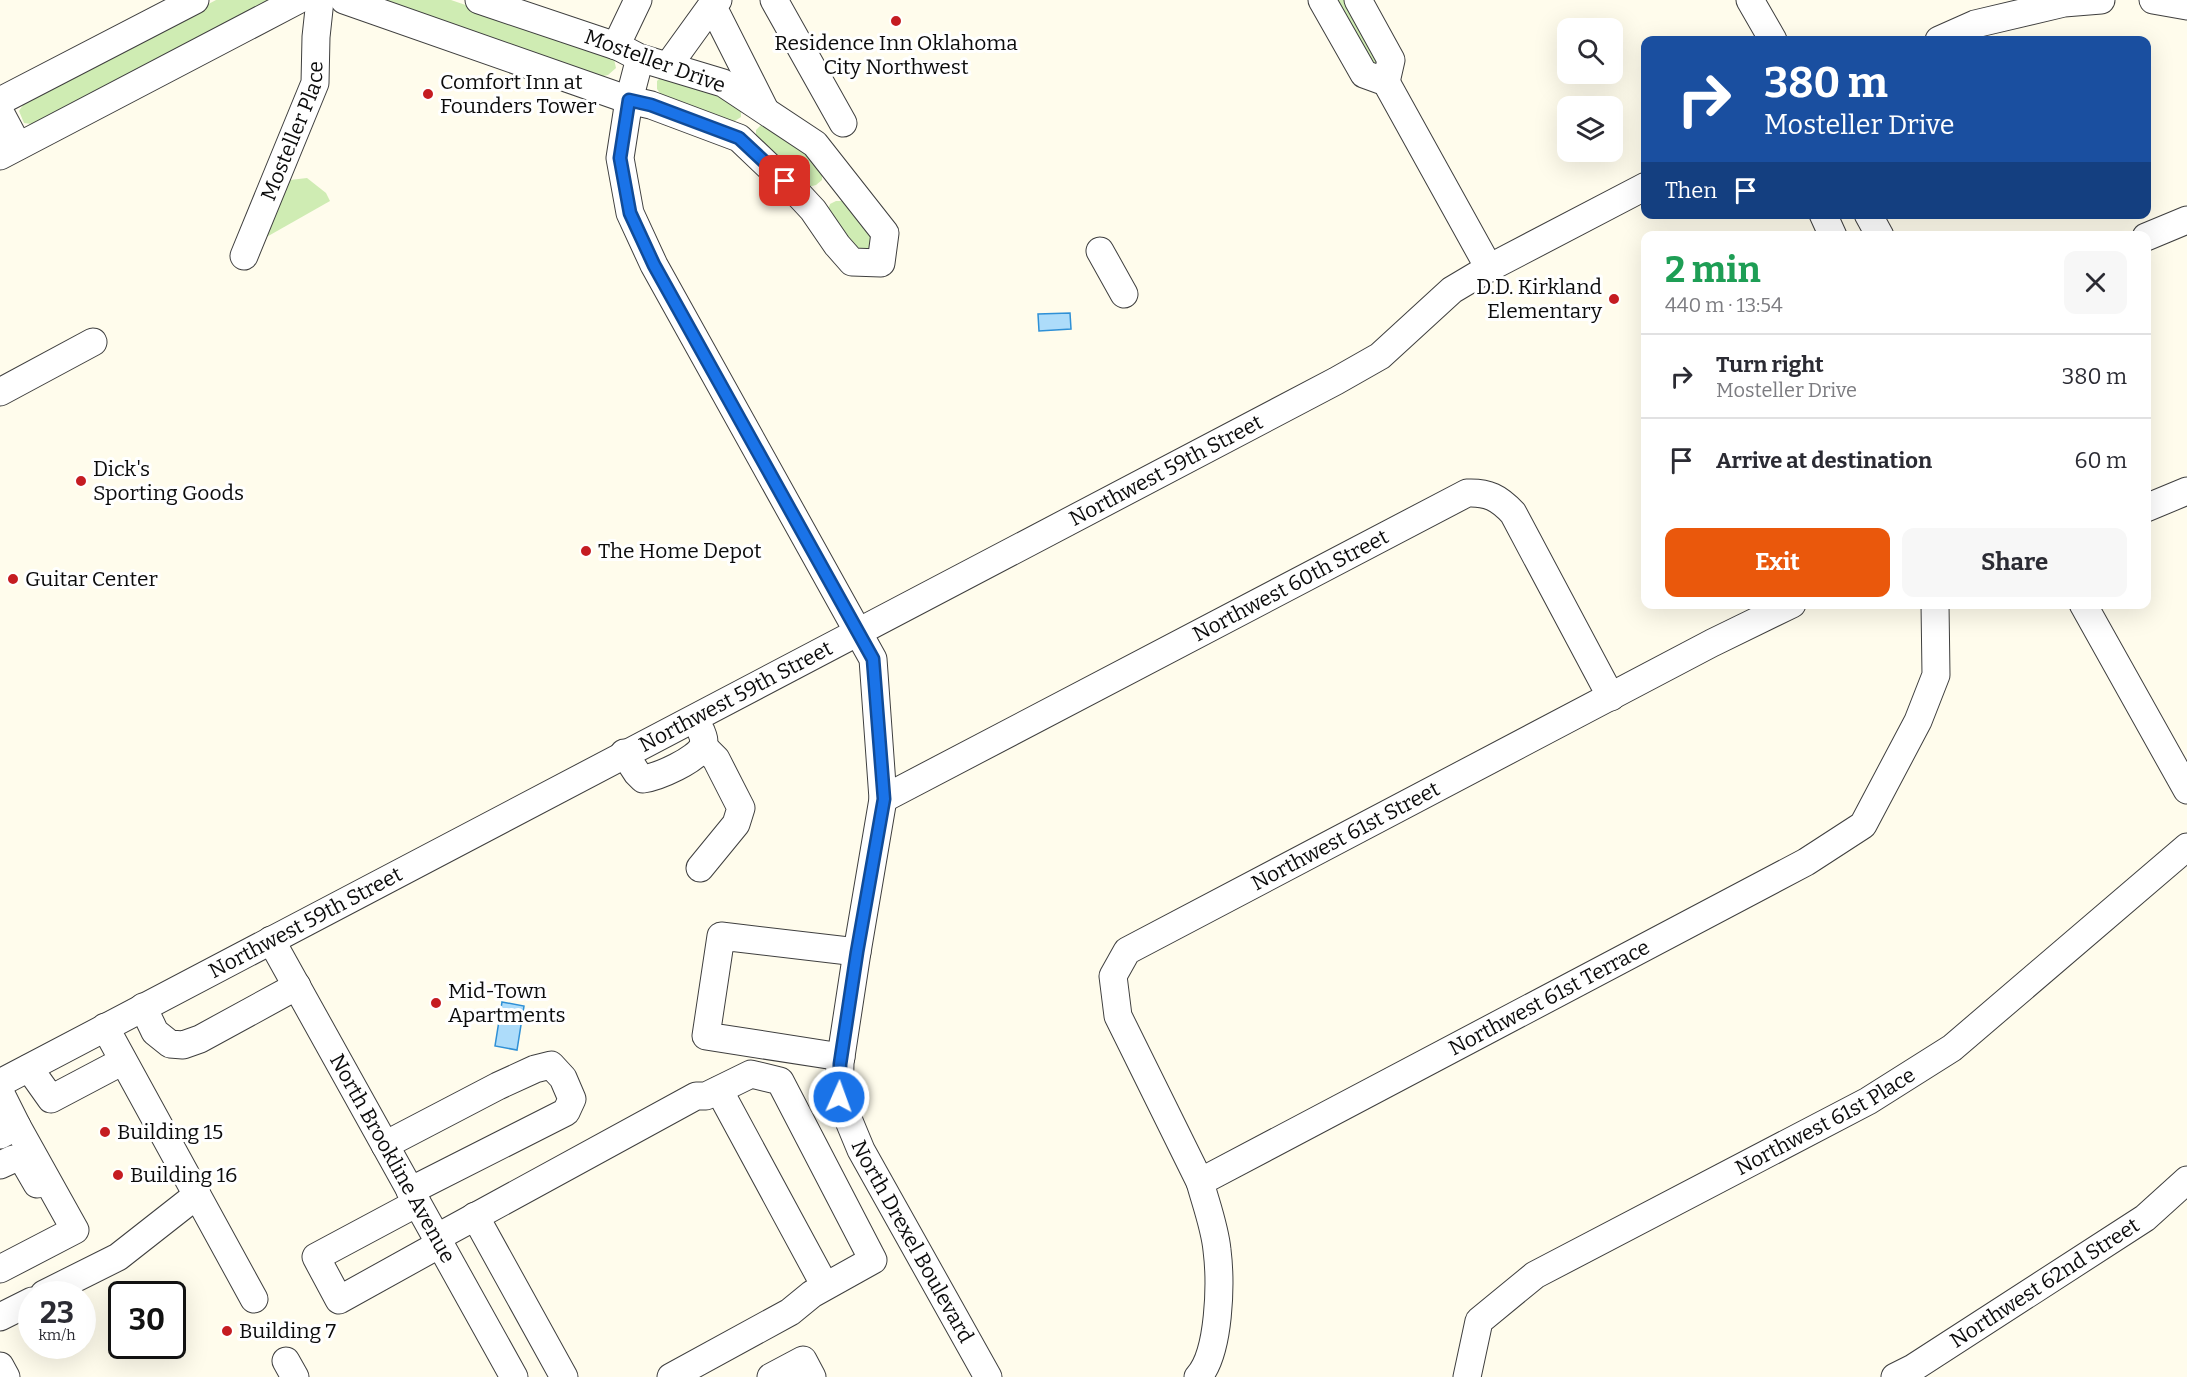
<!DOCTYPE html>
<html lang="en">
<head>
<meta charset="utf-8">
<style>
  :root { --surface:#fff; --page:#f7f7f7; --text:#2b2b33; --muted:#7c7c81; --line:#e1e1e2; --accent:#ea580c }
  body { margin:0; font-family:Bitter,serif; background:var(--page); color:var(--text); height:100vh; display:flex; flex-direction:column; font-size:22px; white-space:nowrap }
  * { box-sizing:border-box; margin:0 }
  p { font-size:20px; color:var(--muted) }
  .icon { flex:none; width:33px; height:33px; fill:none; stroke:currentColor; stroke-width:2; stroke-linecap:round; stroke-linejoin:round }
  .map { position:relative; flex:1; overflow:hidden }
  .details { position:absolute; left:1641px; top:231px; width:510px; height:378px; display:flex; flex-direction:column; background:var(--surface); border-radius:12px; box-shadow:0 6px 24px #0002 }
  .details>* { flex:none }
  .top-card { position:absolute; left:1641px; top:36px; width:510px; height:183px; border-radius:12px; box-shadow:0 6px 24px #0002; background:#1a4fa0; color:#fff; overflow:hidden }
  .buttons { position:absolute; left:1557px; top:18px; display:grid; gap:12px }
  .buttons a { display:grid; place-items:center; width:66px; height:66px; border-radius:12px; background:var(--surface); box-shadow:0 6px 24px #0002; font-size:30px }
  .speed { position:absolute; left:18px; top:1281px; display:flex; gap:12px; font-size:30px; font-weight:700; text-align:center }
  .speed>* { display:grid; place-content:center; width:78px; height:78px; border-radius:50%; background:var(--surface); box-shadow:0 6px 24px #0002; line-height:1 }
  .speed small { font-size:15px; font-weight:400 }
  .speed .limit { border:3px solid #111; border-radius:9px; background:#fff; color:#111 }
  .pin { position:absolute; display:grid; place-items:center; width:51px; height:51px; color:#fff; margin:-26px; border-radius:12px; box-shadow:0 3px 9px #0006 }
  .me { position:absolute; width:66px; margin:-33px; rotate:2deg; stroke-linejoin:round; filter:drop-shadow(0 0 4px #0008) }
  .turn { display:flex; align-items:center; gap:21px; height:126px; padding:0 24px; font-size:27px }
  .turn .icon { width:78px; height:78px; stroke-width:2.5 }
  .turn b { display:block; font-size:42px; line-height:51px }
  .then { display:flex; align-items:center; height:57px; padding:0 24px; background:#0003; gap:12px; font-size:22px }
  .round { display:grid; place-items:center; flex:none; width:63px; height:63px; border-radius:12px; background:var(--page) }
  .headline { display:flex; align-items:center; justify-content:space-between; height:102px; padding:0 24px }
  h1 { font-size:36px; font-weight:700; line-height:45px; color:#1e9e55 }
  .primary-button { display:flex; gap:12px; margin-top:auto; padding:12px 24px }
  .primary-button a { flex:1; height:69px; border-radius:12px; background:var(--accent); color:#fff; font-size:24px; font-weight:700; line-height:69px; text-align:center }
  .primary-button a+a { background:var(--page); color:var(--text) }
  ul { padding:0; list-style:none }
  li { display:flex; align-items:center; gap:18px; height:84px; padding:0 24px; border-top:2px solid var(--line) }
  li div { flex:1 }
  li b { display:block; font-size:22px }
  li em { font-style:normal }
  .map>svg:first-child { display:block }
  .green { fill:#cfecb3 }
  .water { fill:#addcfa; stroke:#2f90d6; stroke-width:1.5 }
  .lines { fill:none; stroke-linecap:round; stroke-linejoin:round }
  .minor-casing { stroke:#3f3f3f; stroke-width:29 }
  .minor { stroke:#fff; stroke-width:27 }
  .route-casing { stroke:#114b97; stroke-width:15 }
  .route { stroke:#1a73e8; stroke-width:10 }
  .poi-dot { fill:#c51c21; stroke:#fff; stroke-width:2 }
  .labels { text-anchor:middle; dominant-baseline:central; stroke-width:6; stroke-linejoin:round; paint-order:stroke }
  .poi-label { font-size:21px; fill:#0c0c0c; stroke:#fff; text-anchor:start }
  .street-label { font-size:21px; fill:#0c0c0c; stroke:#fff }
</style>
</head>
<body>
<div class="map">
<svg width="2187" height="1377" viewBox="0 0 2187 1377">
  <rect width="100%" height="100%" fill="#fffcec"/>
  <g class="green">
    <polygon points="216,0 276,0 39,125 24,123 19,111 25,102"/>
    <polygon points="378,0 451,0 605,53 614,59 616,68 608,75 599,77"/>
    <polygon points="1336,0 1349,0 1380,58 1375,67"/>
    <polygon points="663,75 733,101 741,108 741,117 730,124 662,96 657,89 657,81"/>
    <polygon points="762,124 778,125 817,167 822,172 822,180 816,185 808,187 756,141 756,130"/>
    <polygon points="307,178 326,193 330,201 263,239 290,180"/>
    <polygon points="836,201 844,201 869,233 872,240 870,247 862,252 855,251 827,213 830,204"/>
  </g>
  <g class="water">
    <polygon points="1070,313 1071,329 1039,331 1038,314"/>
    <polygon points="502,1002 524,1006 517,1050 495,1046"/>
  </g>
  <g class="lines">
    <defs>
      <g id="minor">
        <polyline points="344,0 629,100 651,105 739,138 800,196 813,210 837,245 852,262 881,263 885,233 815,144 723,83 640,58 619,47 479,0"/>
        <polyline points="718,0 712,5 764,108"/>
        <polyline points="774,0 843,123"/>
        <polyline points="1322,0 1364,74 1386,82 1489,268"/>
        <polyline points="1358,0 1391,60 1386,82"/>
        <polyline points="1750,0 1773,40"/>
        <polyline points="2153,0 2187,6"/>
        <polyline points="1939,40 1975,24 2064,3 2101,0"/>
        <polyline points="616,46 638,0"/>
        <path id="s1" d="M640 58 629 100 620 158 630 213 654 265 873 659 883 799 857 952 840 1063 839 1097 861 1150 988 1377"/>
        <polyline points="668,66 712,5"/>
        <polyline points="0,101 195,0"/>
        <polyline points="0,112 18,146"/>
        <polyline points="0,156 298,0"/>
        <polyline points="1823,214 1833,236"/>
        <polyline points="1868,214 1880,236"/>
        <polyline points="2146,237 2187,220"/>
        <polyline points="1100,251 1124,294"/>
        <path id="s2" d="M244 256 315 83 316 37 320 0"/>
        <polyline points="0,392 93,342"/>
        <polyline points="2146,508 2187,491"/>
        <polyline points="2083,604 2187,790"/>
        <path d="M624 753 637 773 643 779C658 777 697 760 703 746 705 740 703 736 701 731"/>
        <path id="s3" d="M883 799 1467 493C1488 492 1499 498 1513 513L1611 697"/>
        <polyline points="700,868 736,824 741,808 716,759 703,746"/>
        <path id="s4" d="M271 940 514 1377"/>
        <polyline points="143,1007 155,1032 170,1044 183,1045 200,1039 297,986"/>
        <polyline points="105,1027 254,1299"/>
        <polyline points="841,1057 706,1036 721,936 857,952"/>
        <polyline points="29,1068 51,1099 123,1061"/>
        <path id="s5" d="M0 1083 1336 381 1380 356 1452 290 1489 268 1646 186"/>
        <polyline points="719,1090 825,1286"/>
        <polyline points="0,1092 17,1126 0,1135"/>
        <polyline points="385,1145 498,1086 535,1069 551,1065 563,1078 572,1099 566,1112 410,1191"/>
        <polyline points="0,1165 13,1159 19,1158 26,1165 37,1184"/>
        <path id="s6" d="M1200 1182 1118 1016 1113 976 1127 951 1712 643 1792 604"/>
        <polyline points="417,1203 316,1257 339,1300 440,1244"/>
        <polyline points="475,1216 564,1377"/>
        <polyline points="436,1238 696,1096 706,1096 751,1074 780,1081 873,1260 812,1294 790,1312 671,1377"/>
        <polyline points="0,1269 75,1230 17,1126"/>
        <polyline points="44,1294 118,1257 197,1195"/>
        <polyline points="0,1317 32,1301"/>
        <polyline points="286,1361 295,1377"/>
        <polyline points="0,1366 6,1377"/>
        <polyline points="771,1377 803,1360 812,1377"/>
        <path id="s7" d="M1198 1377C1220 1353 1221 1282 1217 1250 1215 1228 1206 1204 1200 1182L1806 862 1863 825 1918 721 1936 675 1935 604"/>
        <path id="s8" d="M1467 1377 1479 1321 1535 1275 1868 1101 1952 1048 2187 847"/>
        <path id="s9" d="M1895 1377 1913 1368 2145 1218 2187 1180"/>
      </g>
    </defs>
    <use href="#minor" class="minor-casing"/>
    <use href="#minor" class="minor"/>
  </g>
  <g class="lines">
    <defs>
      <polyline id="route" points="785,181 739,138 651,105 629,100 620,158 630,213 654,265 873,659 884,799 857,952 840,1064 839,1097"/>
    </defs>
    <use href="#route" class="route-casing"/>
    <use href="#route" class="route"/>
  </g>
  <g class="poi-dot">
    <circle cx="896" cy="21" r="6"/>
    <circle cx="428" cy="94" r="6"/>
    <circle cx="1614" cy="299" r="6"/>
    <circle cx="81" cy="481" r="6"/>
    <circle cx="586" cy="551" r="6"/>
    <circle cx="13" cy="579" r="6"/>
    <circle cx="436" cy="1003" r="6"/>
    <circle cx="105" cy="1132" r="6"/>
    <circle cx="118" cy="1175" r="6"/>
    <circle cx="227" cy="1331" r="6"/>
  </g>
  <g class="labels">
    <g class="poi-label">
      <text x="896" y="43" text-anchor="middle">Residence Inn Oklahoma<tspan x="896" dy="24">City Northwest</tspan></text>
      <text x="440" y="82">Comfort Inn at<tspan x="440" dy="24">Founders Tower</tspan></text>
      <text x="1602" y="287" text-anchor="end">D.D. Kirkland<tspan x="1602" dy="24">Elementary</tspan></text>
      <text x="93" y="469">Dick's<tspan x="93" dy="24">Sporting Goods</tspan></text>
      <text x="598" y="551">The Home Depot</text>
      <text x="25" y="579">Guitar Center</text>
      <text x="448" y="991">Mid-Town<tspan x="448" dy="24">Apartments</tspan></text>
      <text x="117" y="1132">Building 15</text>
      <text x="130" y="1175">Building 16</text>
      <text x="239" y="1331">Building 7</text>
    </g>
    <g class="street-label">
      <text transform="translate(655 61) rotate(20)">Mosteller Drive</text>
      <text stroke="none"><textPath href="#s2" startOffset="135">Mosteller Place</textPath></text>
      <text stroke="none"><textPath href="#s5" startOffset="1317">Northwest 59th Street</textPath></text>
      <text stroke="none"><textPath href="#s3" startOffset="460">Northwest 60th Street</textPath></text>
      <text stroke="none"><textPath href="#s5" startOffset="831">Northwest 59th Street</textPath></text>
      <text stroke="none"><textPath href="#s6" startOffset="501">Northwest 61st Street</textPath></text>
      <text stroke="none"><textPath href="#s5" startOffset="345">Northwest 59th Street</textPath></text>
      <text stroke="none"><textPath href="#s7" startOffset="596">Northwest 61st Terrace</textPath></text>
      <text stroke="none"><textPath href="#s8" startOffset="458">Northwest 61st Place</textPath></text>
      <text stroke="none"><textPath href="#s4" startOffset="250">North Brookline Avenue</textPath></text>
      <text stroke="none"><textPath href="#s1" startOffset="1270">North Drexel Boulevard</textPath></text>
      <text stroke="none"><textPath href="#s9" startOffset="177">Northwest 62nd Street</textPath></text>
    </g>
  </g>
</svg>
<div class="buttons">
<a><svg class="icon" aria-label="search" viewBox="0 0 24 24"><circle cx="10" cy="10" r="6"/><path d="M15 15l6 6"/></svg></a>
<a><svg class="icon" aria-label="layers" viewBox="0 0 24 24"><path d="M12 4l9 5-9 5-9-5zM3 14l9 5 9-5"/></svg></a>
</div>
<div class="speed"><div>23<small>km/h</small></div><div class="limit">30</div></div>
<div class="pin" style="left:785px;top:181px;background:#d93025"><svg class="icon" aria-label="arrive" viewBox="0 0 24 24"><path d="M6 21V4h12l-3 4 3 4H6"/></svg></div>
<svg class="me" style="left:839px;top:1097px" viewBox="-20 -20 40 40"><circle r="17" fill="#1a73e8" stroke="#fff" stroke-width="3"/><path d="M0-11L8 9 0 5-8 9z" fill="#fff"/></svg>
<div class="top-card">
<div class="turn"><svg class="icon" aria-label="right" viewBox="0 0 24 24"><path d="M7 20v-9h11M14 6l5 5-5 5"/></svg><div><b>380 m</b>Mosteller Drive</div></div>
<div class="then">Then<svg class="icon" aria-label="arrive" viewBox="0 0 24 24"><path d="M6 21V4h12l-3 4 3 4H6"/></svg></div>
</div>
<section class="details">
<div class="headline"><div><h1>2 min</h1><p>440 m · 13:54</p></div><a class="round"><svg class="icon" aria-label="close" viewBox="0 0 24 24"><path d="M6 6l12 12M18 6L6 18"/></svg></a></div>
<ul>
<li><svg class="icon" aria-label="right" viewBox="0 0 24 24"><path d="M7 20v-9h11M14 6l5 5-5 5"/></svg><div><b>Turn right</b><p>Mosteller Drive</p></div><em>380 m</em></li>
<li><svg class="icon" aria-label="arrive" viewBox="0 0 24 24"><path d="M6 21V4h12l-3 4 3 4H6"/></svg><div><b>Arrive at destination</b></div><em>60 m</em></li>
</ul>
<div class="primary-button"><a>Exit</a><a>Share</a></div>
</section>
</div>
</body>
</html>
